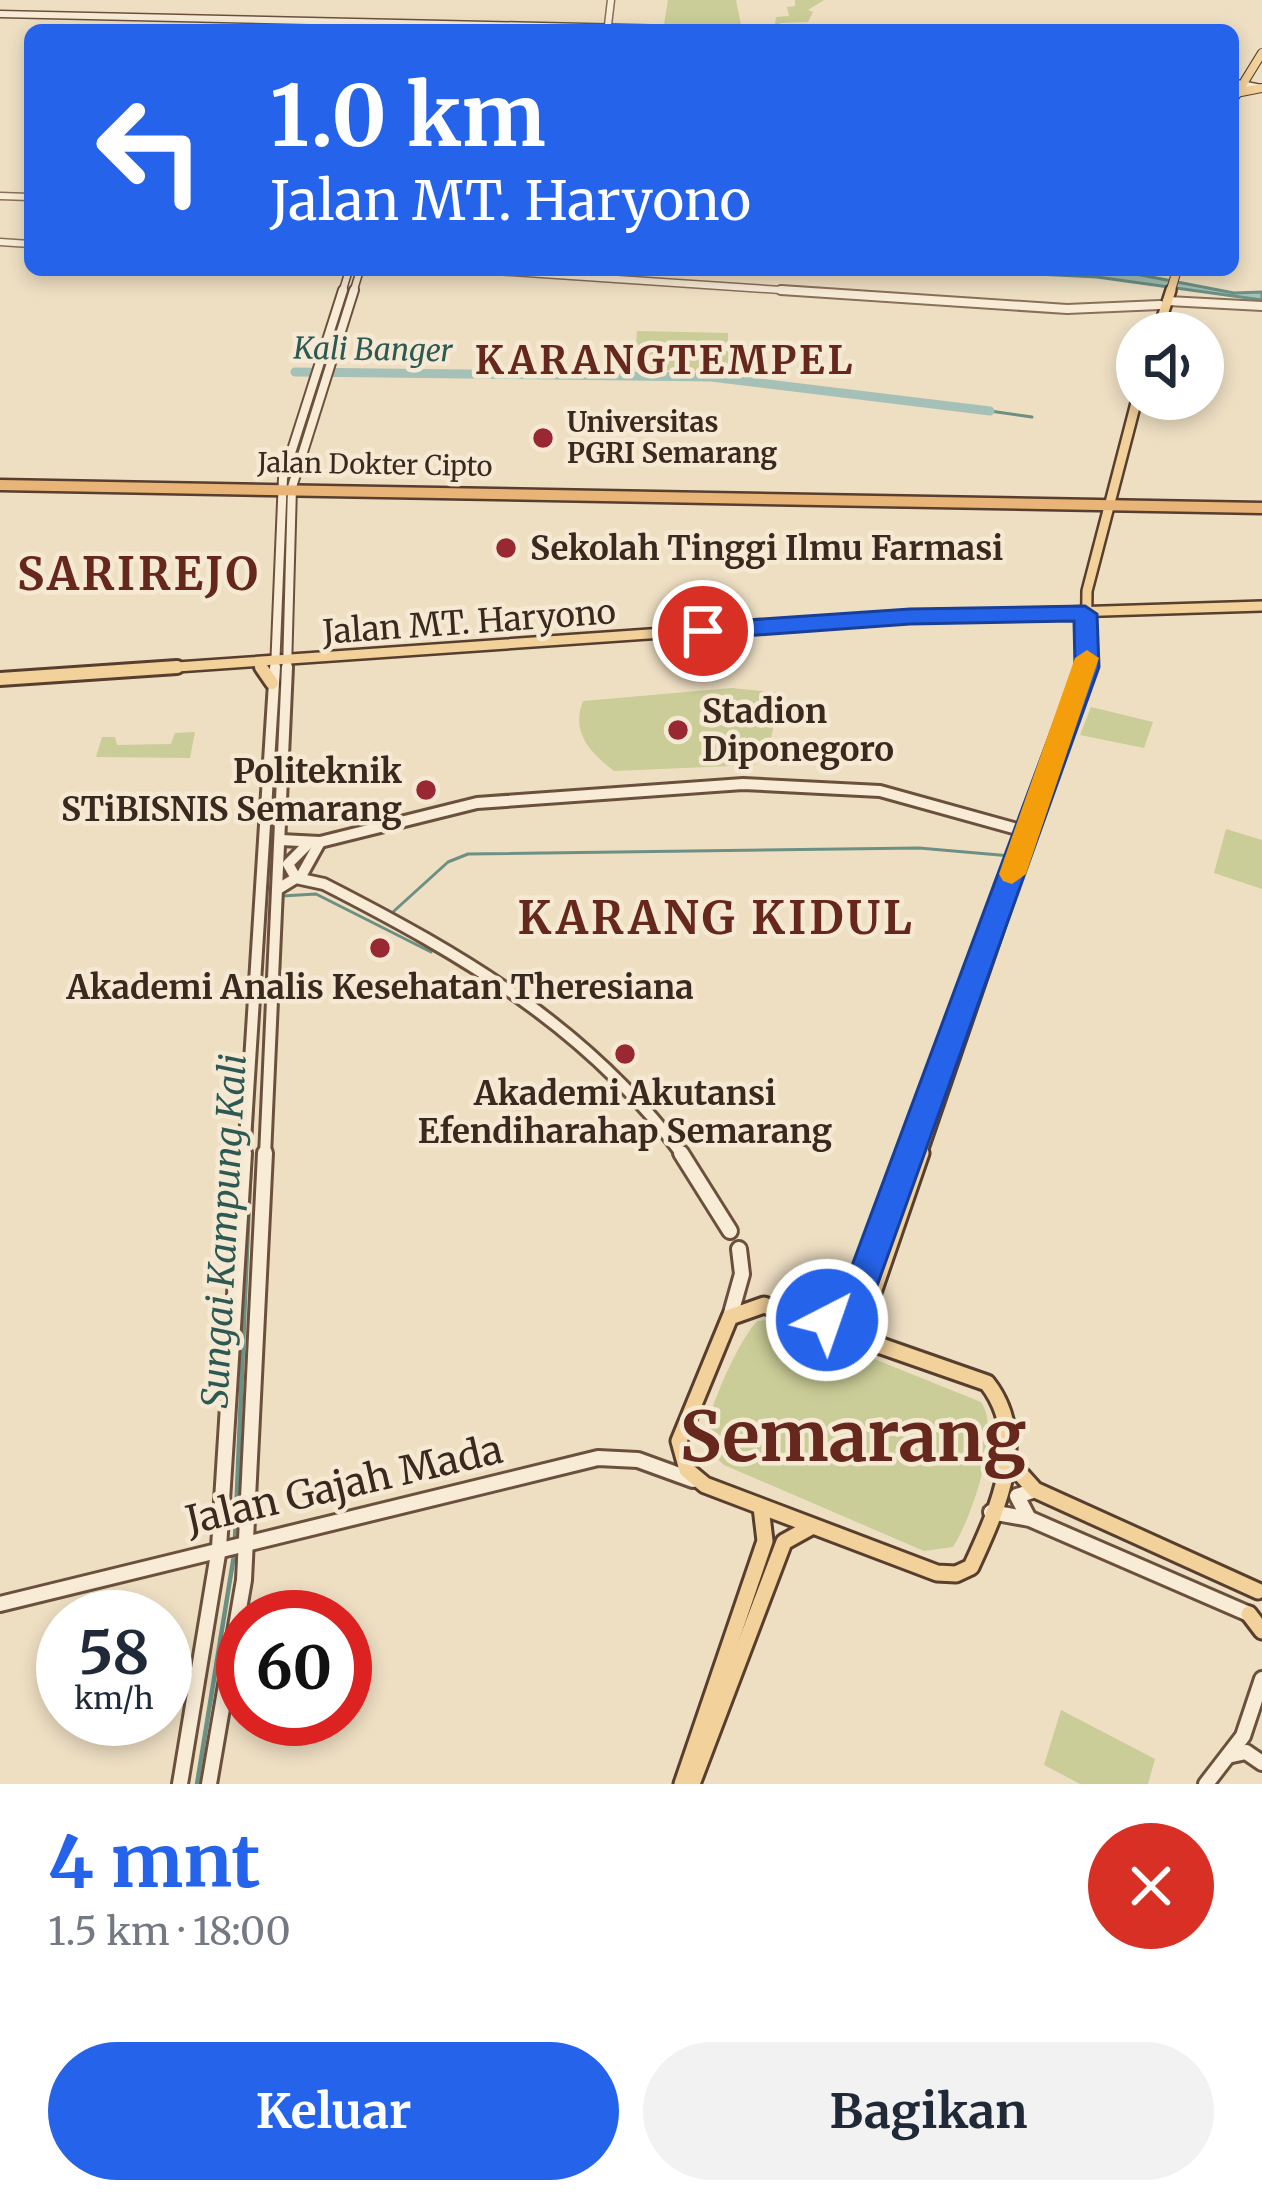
<!DOCTYPE html>
<html lang="id">
<head>
<meta charset="utf-8">
<style>
  :root { --surface:#fff; --page:#f2f2f3; --text:#1f2937; --muted:#747a83; --accent:#2563eb }
  body { margin:0; font-family:Merriweather,serif; background:var(--page); color:var(--text); height:100vh; display:flex; flex-direction:column; font-size:45px; white-space:nowrap }
  * { box-sizing:border-box; margin:0 }
  p { font-size:39px; color:var(--muted) }
  .icon { flex:none; width:66px; height:66px; fill:none; stroke:currentColor; stroke-width:2; stroke-linecap:round; stroke-linejoin:round }
  .map { position:relative; height:1784px; overflow:hidden }
  .details { display:flex; flex-direction:column; background:var(--surface); flex:1 }
  .details>* { flex:none }
  .guide { position:absolute; left:24px; top:24px; width:1215px; height:252px; border-radius:18px; box-shadow:0 6px 18px #0003; background:#2563eb; color:#fff; overflow:hidden }
  .buttons { position:absolute; left:1116px; top:312px; display:grid; gap:24px }
  .buttons a { display:grid; place-items:center; width:108px; height:108px; border-radius:50%; background:var(--surface); box-shadow:0 6px 18px #0003; font-size:60px }
  .speed { position:absolute; left:36px; top:1590px; display:flex; gap:24px; font-size:60px; font-weight:700; text-align:center }
  .speed>* { display:grid; place-content:center; width:156px; height:156px; border-radius:50%; background:var(--surface); box-shadow:0 6px 18px #0003; line-height:1 }
  .speed small { font-size:30px; font-weight:400 }
  .speed .limit { border:18px solid #d22; background:#fff; color:#111 }
  .pin { position:absolute; display:grid; place-items:center; width:102px; height:102px; color:#fff; margin:-51px; border:6px solid #fff; border-radius:50%; box-shadow:0 3px 12px #0007 }
  .me { position:absolute; width:132px; margin:-66px; rotate:41deg; stroke-linejoin:round; filter:drop-shadow(0 0 9px #0008) }
  .turn { display:flex; align-items:center; gap:42px; height:252px; padding:0 48px; font-size:54px }
  .turn .icon { width:156px; height:156px; stroke-width:2.5 }
  .turn b { display:block; font-size:84px; line-height:102px }
  .round { display:grid; place-items:center; flex:none; width:126px; height:126px; border-radius:63px; background:var(--page) }
  .head { display:flex; align-items:center; justify-content:space-between; height:204px; padding:0 48px }
  h1 { font-size:72px; font-weight:700; line-height:90px; color:var(--accent) }
  .action { display:flex; gap:24px; margin-top:auto; padding:24px 48px }
  .action a { flex:1; height:138px; border-radius:72px; background:var(--accent); color:#fff; font-size:48px; font-weight:700; line-height:138px; text-align:center }
  .action a+a { background:var(--page); color:var(--text) }
  .map>svg:first-child { display:block }
  .green { fill:#cacd97 }
  .water { fill:#a5c1b7; stroke:#6c9084; stroke-width:3 }
  .lines { fill:none; stroke-linecap:round; stroke-linejoin:round }
  .stream-far1 { stroke:#6c9084; stroke-width:3 }
  .stream { stroke:#6c9084; stroke-width:4.5 }
  .river { stroke:#a5c1b7; stroke-width:9 }
  .tertiary-far1-casing { stroke:#89705a; stroke-width:9 }
  .tertiary-casing { stroke:#89705a; stroke-width:12 }
  .secondary-far3-casing { stroke:#6b513d; stroke-width:9 }
  .secondary-far2-casing { stroke:#6b513d; stroke-width:12 }
  .secondary-far1-casing { stroke:#6b513d; stroke-width:16 }
  .secondary-casing { stroke:#6b513d; stroke-width:20 }
  .primary-far3-casing { stroke:#573e2e; stroke-width:10 }
  .primary-far2-casing { stroke:#573e2e; stroke-width:14 }
  .primary-far1-casing { stroke:#573e2e; stroke-width:18 }
  .primary-casing { stroke:#573e2e; stroke-width:21 }
  .trunk-casing { stroke:#573e2e; stroke-width:15 }
  .tertiary-far1 { stroke:#f9ecd7; stroke-width:6 }
  .tertiary { stroke:#f9ecd7; stroke-width:8 }
  .secondary-far3 { stroke:#f9ecd7; stroke-width:6 }
  .secondary-far2 { stroke:#f9ecd7; stroke-width:8 }
  .secondary-far1 { stroke:#f9ecd7; stroke-width:10 }
  .secondary { stroke:#f9ecd7; stroke-width:14 }
  .primary-far3 { stroke:#f2d19b; stroke-width:8 }
  .primary-far2 { stroke:#f2d19b; stroke-width:9 }
  .primary-far1 { stroke:#f2d19b; stroke-width:12 }
  .primary { stroke:#f2d19b; stroke-width:15 }
  .trunk { stroke:#e8b477; stroke-width:10 }
  .route { fill:#2563eb; stroke:#184099; stroke-width:3 }
  .slow { fill:#f59e0b }
  .poi-dot { fill:#982932; stroke:#f6e9d3; stroke-width:4.5 }
  .labels { text-anchor:middle; dominant-baseline:central; stroke-width:9; stroke-linejoin:round; paint-order:stroke }
  .far-poi-label { font-size:27px; font-weight:bold; fill:#39291e; stroke:#f6e9d3; text-anchor:start }
  .far-street-label { font-size:27px; fill:#39291e; stroke:#f6e9d3 }
  .far-water-label { font-size:30px; font-style:italic; fill:#2d5953; stroke:#f6e9d3 }
  .poi-label { font-size:33px; font-weight:bold; fill:#39291e; stroke:#f6e9d3; text-anchor:start }
  .street-label { font-size:33px; fill:#39291e; stroke:#f6e9d3 }
  .water-label { font-size:36px; font-style:italic; fill:#2d5953; stroke:#f6e9d3 }
  .far-district-label { font-size:39px; font-weight:bold; letter-spacing:3px; fill:#66271d; stroke:#f6e9d3 }
  .near-street-label { font-size:39px; fill:#39291e; stroke:#f6e9d3 }
  .district-label { font-size:45px; font-weight:bold; letter-spacing:3px; fill:#66271d; stroke:#f6e9d3 }
  .near-town-label { font-size:69px; font-weight:bold; fill:#66271d; stroke:#f6e9d3 }
</style>
</head>
<body>
<div class="map">
<svg width="1262" height="1784" viewBox="0 0 1262 1784">
  <rect width="100%" height="100%" fill="#eedfc3"/>
  <g class="green">
    <polygon points="668,0 736,0 741,25 775,25 776,17 789,16 787,7 795,6 795,0 824,0 808,10 813,12 808,22 779,23 792,30 664,24"/>
    <polygon points="637,331 728,333 728,372 634,370"/>
    <path d="M732 688 780 693 769 749 755 765 614 771C589 752 571 732 583 701Z"/>
    <polygon points="1091,707 1153,722 1144,748 1080,735"/>
    <polygon points="195,732 190,758 96,757 102,737 115,737 117,745 171,744 175,733"/>
    <polygon points="1226,829 1262,840 1262,889 1214,873"/>
    <path d="M775 1319 981 1402C1002 1431 971 1519 953 1547L924 1551 724 1465C713 1456 706 1447 706 1433 707 1411 742 1333 758 1321Z"/>
    <polygon points="1061,1710 1155,1759 1148,1784 1080,1784 1044,1765"/>
  </g>
  <polygon class="water" points="957,270 1115,270 1234,293 1262,292 1262,300 1097,277"/>
  <g class="lines">
    <g class="stream-far1">
      <polyline points="990,411 1032,417"/>
      <polyline points="267,874 278,740"/>
      <polyline points="282,896 316,894 431,952"/>
      <polyline points="394,911 448,862 468,854 919,848 1011,856"/>
      <polyline points="251,1156 256,1045"/>
    </g>
    <g class="stream">
      <polyline points="235,1539 251,1153"/>
      <polyline points="197,1784 234,1555"/>
    </g>
    <polyline class="river" points="295,372 711,377 990,411"/>
    <defs>
      <g id="tertiary-far1">
        <polyline points="608,25 611,0"/>
        <polyline points="0,196 30,197"/>
        <polyline points="0,242 30,244"/>
        <polyline points="317,270 350,270"/>
        <polyline points="480,270 826,293"/>
      </g>
      <g id="tertiary">
        <polyline points="781,290 1067,309 1160,305"/>
        <polyline points="1168,301 1262,306"/>
      </g>
      <g id="secondary-far3">
        <polyline points="0,14 717,30"/>
        <polyline points="1236,83 1262,88"/>
        <polyline points="342,293 349,270"/>
        <polyline points="353,293 360,270"/>
      </g>
      <g id="secondary-far2">
        <polyline points="275,670 283,478 343,290"/>
        <polyline points="287,670 292,487 354,290"/>
      </g>
      <g id="secondary-far1">
        <polyline points="281,840 320,842 477,803 743,784 880,791 1028,832"/>
        <polyline points="296,878 288,864 308,844"/>
        <polyline points="300,878 320,842"/>
        <path d="M278 889 296 878 324 884C463 955 589 1028 683 1156"/>
        <polyline points="244,1156 275,667"/>
        <polyline points="265,1156 287,667"/>
      </g>
      <g id="secondary">
        <polyline points="681,1153 730,1231"/>
        <polyline points="730,1317 742,1274 739,1249"/>
        <polyline points="991,1512 1030,1519 1249,1614"/>
        <polyline points="1028,1517 1017,1496 1035,1490"/>
        <polyline points="0,1604 598,1458 638,1460 693,1480"/>
        <polyline points="1232,1755 1246,1752 1262,1763"/>
        <polyline points="180,1784 219,1548 244,1153"/>
        <polyline points="209,1784 244,1580 265,1153"/>
        <polyline points="1206,1784 1243,1736 1262,1679"/>
      </g>
      <g id="primary-far3">
        <polyline points="1236,93 1262,88"/>
        <polyline points="1233,100 1262,53"/>
        <polyline points="1170,293 1177,270"/>
      </g>
      <g id="primary-far2">
        <polyline points="1157,333 1171,290"/>
        <polyline points="259,664 263,670"/>
        <polyline points="134,670 877,618 1262,606"/>
        <polyline points="1086,670 1087,591 1137,399"/>
      </g>
      <g id="primary-far1">
        <polyline points="261,667 272,683"/>
        <polyline points="0,679 177,667"/>
        <polyline points="909,1156 933,1090"/>
        <polyline points="919,1156 1087,667"/>
      </g>
      <g id="primary">
        <path d="M764 1305 987 1383C1031 1439 997 1510 971 1567L956 1574 937 1573 705 1485 687 1470 679 1441 730 1317Z"/>
        <polyline points="819,1321 842,1314 857,1297 910,1153"/>
        <polyline points="877,1343 869,1304 921,1153"/>
        <polyline points="1007,1459 1035,1490 1258,1591"/>
        <polyline points="1249,1614 1262,1631"/>
        <polyline points="682,1784 765,1541 761,1507"/>
        <polyline points="692,1784 784,1542 811,1527"/>
      </g>
      <polyline id="trunk" points="0,485 1262,508"/>
    </defs>
    <use href="#tertiary-far1" class="tertiary-far1-casing"/>
    <use href="#tertiary" class="tertiary-casing"/>
    <use href="#secondary-far3" class="secondary-far3-casing"/>
    <use href="#secondary-far2" class="secondary-far2-casing"/>
    <use href="#secondary-far1" class="secondary-far1-casing"/>
    <use href="#secondary" class="secondary-casing"/>
    <use href="#primary-far3" class="primary-far3-casing"/>
    <use href="#primary-far2" class="primary-far2-casing"/>
    <use href="#primary-far1" class="primary-far1-casing"/>
    <use href="#primary" class="primary-casing"/>
    <use href="#trunk" class="trunk-casing"/>
    <use href="#tertiary-far1" class="tertiary-far1"/>
    <use href="#tertiary" class="tertiary"/>
    <use href="#secondary-far3" class="secondary-far3"/>
    <use href="#secondary-far2" class="secondary-far2"/>
    <use href="#secondary-far1" class="secondary-far1"/>
    <use href="#secondary" class="secondary"/>
    <use href="#primary-far3" class="primary-far3"/>
    <use href="#primary-far2" class="primary-far2"/>
    <use href="#primary-far1" class="primary-far1"/>
    <use href="#primary" class="primary"/>
    <use href="#trunk" class="trunk"/>
  </g>
  <polygon class="route" points="1085,606 1097,614 1099,667 873,1297 853,1325 827,1336 815,1331 810,1320 815,1309 844,1287 1075,667 1074,621 910,624 703,639 691,631 703,623 910,609"/>
  <polygon class="slow" points="1087,650 1099,658 1026,874 1012,884 1003,881 999,874 1075,658"/>
  <g class="poi-dot">
    <circle cx="543" cy="438" r="12"/>
    <circle cx="506" cy="548" r="12"/>
    <circle cx="678" cy="730" r="12"/>
    <circle cx="426" cy="790" r="12"/>
    <circle cx="380" cy="948" r="12"/>
    <circle cx="625" cy="1054" r="12"/>
  </g>
  <g class="labels">
    <g class="far-poi-label">
      <text x="567" y="422">Universitas<tspan x="567" dy="31">PGRI Semarang</tspan></text>
    </g>
    <g class="far-street-label">
      <text transform="translate(375 464) rotate(1)">Jalan Dokter Cipto</text>
    </g>
    <g class="far-water-label">
      <text transform="translate(373 349) rotate(1)">Kali Banger</text>
    </g>
    <g class="poi-label">
      <text x="530" y="548">Sekolah Tinggi Ilmu Farmasi</text>
      <text x="702" y="711">Stadion<tspan x="702" dy="38">Diponegoro</tspan></text>
      <text x="402" y="771" text-anchor="end">Politeknik<tspan x="402" dy="38">STiBISNIS Semarang</tspan></text>
      <text x="380" y="987" text-anchor="middle">Akademi Analis Kesehatan Theresiana</text>
      <text x="625" y="1093" text-anchor="middle">Akademi Akutansi<tspan x="625" dy="38">Efendiharahap Semarang</tspan></text>
    </g>
    <g class="street-label">
      <text transform="translate(469 622) rotate(-4)">Jalan MT. Haryono</text>
    </g>
    <g class="water-label">
      <text transform="translate(224 1231) rotate(-87)">Sungai Kampung Kali</text>
    </g>
    <g class="far-district-label">
      <text x="665" y="360">KARANGTEMPEL</text>
    </g>
    <g class="near-street-label">
      <text transform="translate(344 1485) rotate(-13)">Jalan Gajah Mada</text>
    </g>
    <g class="district-label">
      <text x="139" y="574">SARIREJO</text>
      <text x="716" y="918">KARANG KIDUL</text>
    </g>
    <g class="near-town-label">
      <text x="853" y="1436">Semarang</text>
    </g>
  </g>
</svg>
<div class="buttons">
<a><svg class="icon" aria-label="sound" viewBox="0 0 24 24"><path d="M4 9h4l5-4v14l-5-4H4zM17 9q2 3 0 6"/></svg></a>
</div>
<div class="speed"><div>58<small>km/h</small></div><div class="limit">60</div></div>
<div class="pin" style="left:703px;top:631px;background:#d93025"><svg class="icon" aria-label="arrive" viewBox="0 0 24 24"><path d="M6 21V4h12l-3 4 3 4H6"/></svg></div>
<svg class="me" style="left:827px;top:1320px" viewBox="-20 -20 40 40"><circle r="17" fill="#2563eb" stroke="#fff" stroke-width="3"/><path d="M0-11L8 9 0 5-8 9z" fill="#fff"/></svg>
<div class="guide">
<div class="turn"><svg class="icon" aria-label="left" viewBox="0 0 24 24"><path d="M17 20v-9H6M10 6l-5 5 5 5"/></svg><div><b>1.0 km</b>Jalan MT. Haryono</div></div>
</div>
</div>
<section class="details">
<div class="head"><div><h1>4 mnt</h1><p>1.5 km · 18:00</p></div><a class="round" style="background:#d93025;color:#fff"><svg class="icon" aria-label="close" viewBox="0 0 24 24"><path d="M6 6l12 12M18 6L6 18"/></svg></a></div>
<div class="action"><a>Keluar</a><a>Bagikan</a></div>
</section>
</body>
</html>
